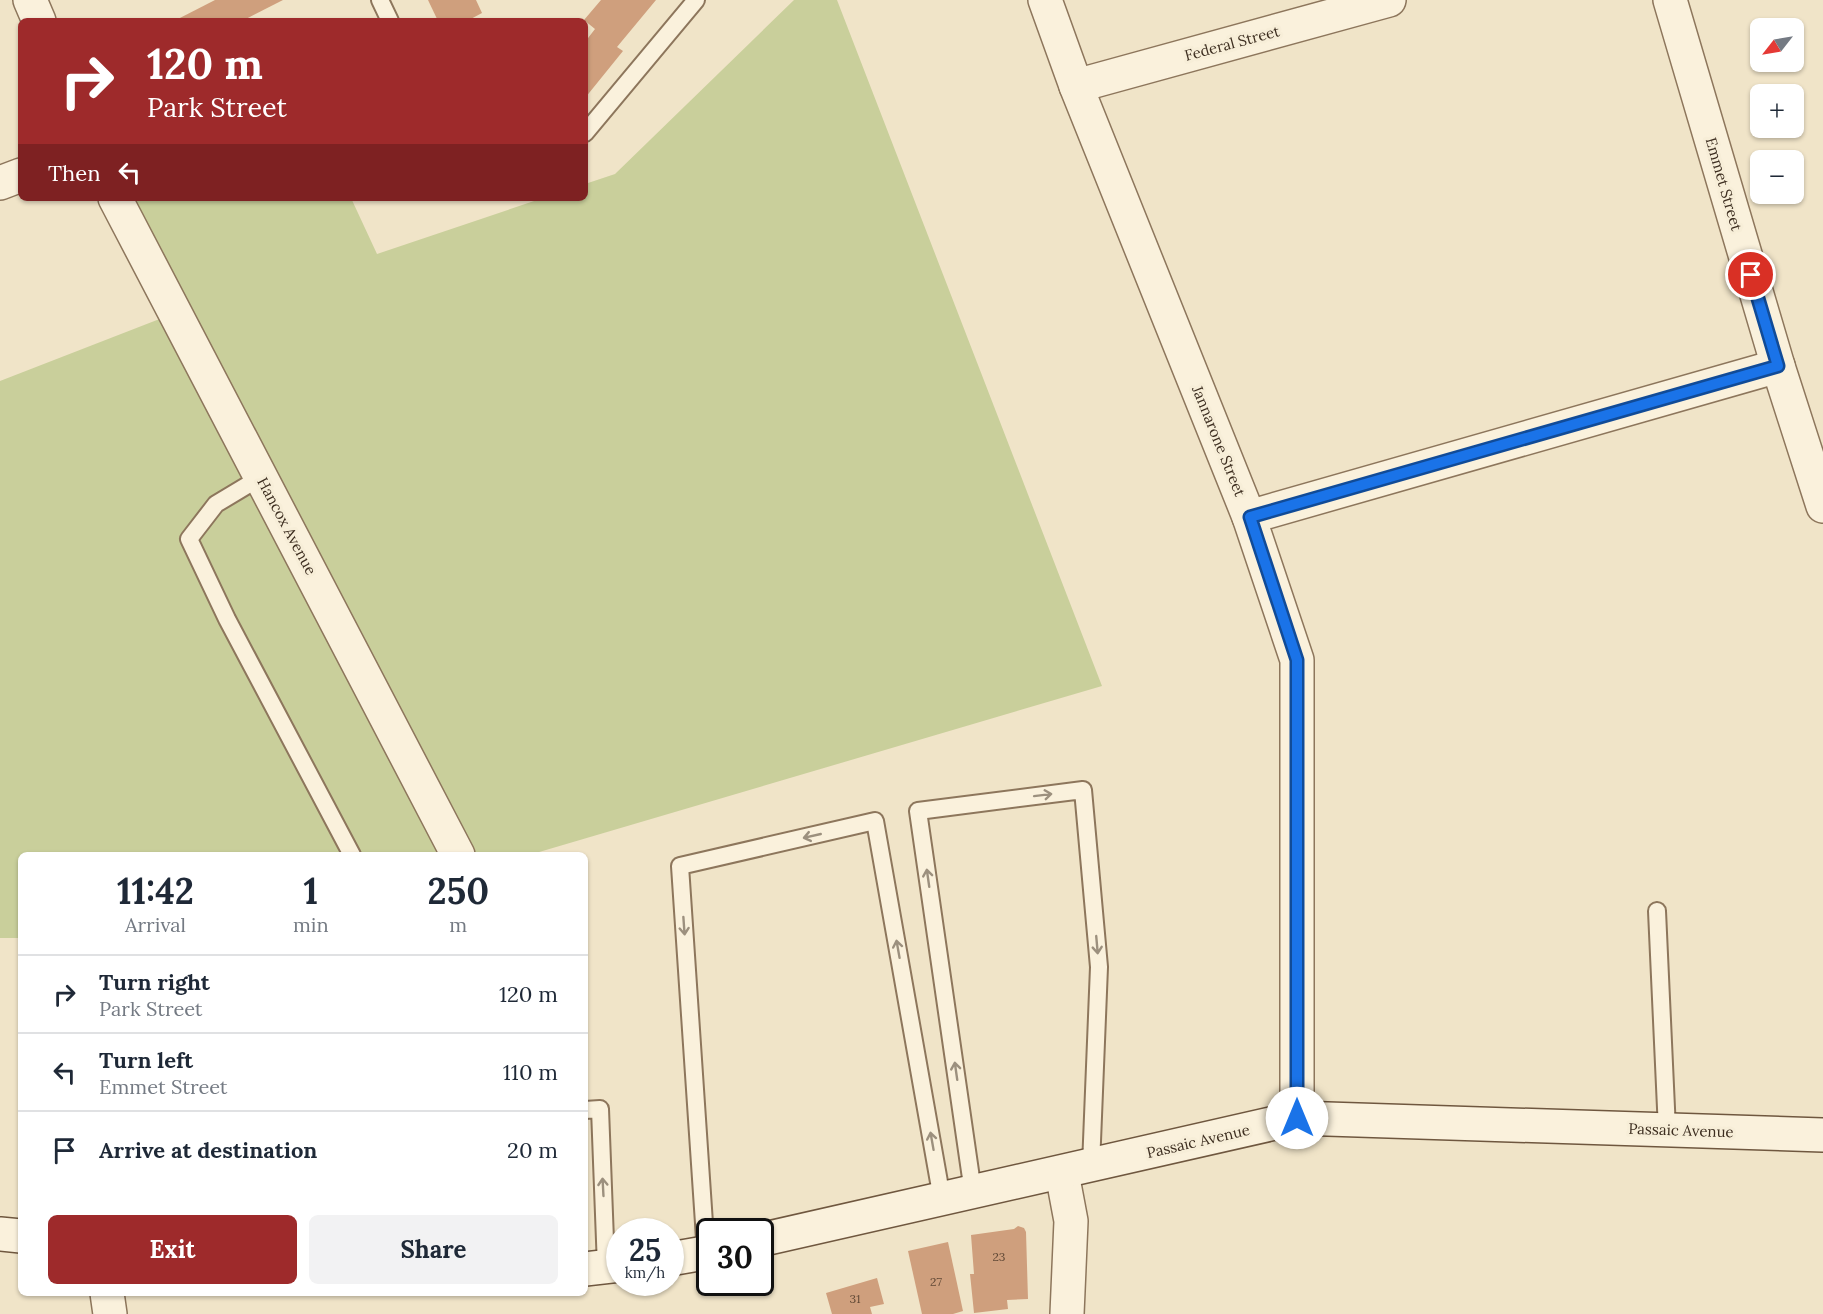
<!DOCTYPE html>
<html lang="en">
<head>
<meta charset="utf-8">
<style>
  :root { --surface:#fff; --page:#f2f2f3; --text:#1f2937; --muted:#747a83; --line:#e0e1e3; --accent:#9e2a2b }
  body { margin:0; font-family:Lora,serif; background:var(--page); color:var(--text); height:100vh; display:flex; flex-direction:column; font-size:22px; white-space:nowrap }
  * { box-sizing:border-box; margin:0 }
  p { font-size:20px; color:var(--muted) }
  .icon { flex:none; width:33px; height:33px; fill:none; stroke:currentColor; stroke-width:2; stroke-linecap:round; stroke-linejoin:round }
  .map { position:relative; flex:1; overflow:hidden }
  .panel { position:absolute; left:18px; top:852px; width:570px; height:444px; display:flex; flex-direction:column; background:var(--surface); border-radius:9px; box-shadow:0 2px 4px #0004 }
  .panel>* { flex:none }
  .guide { position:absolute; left:18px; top:18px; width:570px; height:183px; border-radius:9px; box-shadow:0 2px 4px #0004; background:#9e2a2b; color:#fff; overflow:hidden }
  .needle { width:39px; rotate:239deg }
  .buttons { position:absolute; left:1750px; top:18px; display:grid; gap:12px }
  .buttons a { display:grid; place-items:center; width:54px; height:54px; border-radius:9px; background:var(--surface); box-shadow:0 2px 4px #0004; font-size:30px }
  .speed { position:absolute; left:606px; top:1218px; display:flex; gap:12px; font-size:30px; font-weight:700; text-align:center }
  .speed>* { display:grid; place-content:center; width:78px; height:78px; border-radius:50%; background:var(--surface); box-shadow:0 2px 4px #0004; line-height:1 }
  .speed small { font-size:15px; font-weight:400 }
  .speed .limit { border:3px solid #111; border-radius:9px; background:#fff; color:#111 }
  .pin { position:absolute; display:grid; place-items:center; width:51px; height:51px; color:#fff; margin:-26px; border:3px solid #fff; border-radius:50%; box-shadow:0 2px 6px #0007 }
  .me { position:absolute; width:66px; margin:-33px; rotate:0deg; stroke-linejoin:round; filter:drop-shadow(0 0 4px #0008) }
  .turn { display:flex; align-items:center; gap:21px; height:126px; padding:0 30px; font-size:27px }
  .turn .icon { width:78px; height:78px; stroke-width:2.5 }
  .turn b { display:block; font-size:42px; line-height:51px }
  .then { display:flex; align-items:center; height:57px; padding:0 30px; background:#0003; gap:12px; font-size:22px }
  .eta { display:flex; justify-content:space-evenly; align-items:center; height:102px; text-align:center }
  .eta b { font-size:36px; font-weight:700; line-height:42px }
  .action { display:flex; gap:12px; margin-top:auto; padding:12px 30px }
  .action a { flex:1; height:69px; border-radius:9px; background:var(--accent); color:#fff; font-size:24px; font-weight:700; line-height:69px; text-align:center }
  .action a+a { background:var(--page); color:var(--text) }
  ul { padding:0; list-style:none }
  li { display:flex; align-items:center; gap:18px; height:78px; padding:0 30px; border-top:2px solid var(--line) }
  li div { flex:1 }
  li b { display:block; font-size:22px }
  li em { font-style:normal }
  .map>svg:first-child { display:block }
  .green { fill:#c9cf9b }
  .building { fill:#cf9f7d }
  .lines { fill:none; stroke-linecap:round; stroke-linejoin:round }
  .lane-casing { stroke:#8d765c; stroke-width:20 }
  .street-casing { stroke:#8d765c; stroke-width:36 }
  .secondary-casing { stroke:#6f573f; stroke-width:36 }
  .lane { stroke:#faf1dc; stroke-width:16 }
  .street { stroke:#faf1dc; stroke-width:33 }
  .secondary { stroke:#faf1dc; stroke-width:33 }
  .oneway { stroke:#9c907e }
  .route-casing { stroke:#114b97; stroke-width:15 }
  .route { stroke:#1a73e8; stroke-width:10 }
  .labels { text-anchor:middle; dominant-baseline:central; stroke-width:6; stroke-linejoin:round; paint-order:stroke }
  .number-label { font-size:12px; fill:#624a37 }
  .street-label { font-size:15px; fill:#3d2e20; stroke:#f7eed8 }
</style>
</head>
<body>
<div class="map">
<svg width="1823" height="1314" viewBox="0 0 1823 1314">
  <rect width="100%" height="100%" fill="#f0e4c8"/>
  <polygon class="green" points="794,0 837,0 1102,686 529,855 21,855 21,938 0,938 0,381 175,313 115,198 351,198 377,254 543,198 585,198 585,184 615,174"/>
  <g class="building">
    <polygon points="215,0 283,0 242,21 174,21"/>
    <polygon points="428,0 476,0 482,13 467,21 438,21"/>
    <polygon points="601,0 656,0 617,47 623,51 585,98 585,42 595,29 584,20"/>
    <polygon points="1018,1226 1024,1228 1026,1232 1028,1299 1007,1300 1008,1309 974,1313 970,1274 974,1274 971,1235 1014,1229"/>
    <polygon points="948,1242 963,1311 953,1314 922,1314 908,1251"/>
    <polygon points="877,1278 884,1304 870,1307 872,1314 832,1314 826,1293"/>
  </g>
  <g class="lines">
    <defs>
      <g id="lane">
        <polyline points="380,0 390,21"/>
        <polyline points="585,133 696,0"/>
        <polyline points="261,477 216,504 189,539 227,619 352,855"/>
        <polyline points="1657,911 1667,1130"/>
        <polyline points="585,1110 600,1109 606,1267"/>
        <polyline points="973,1192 918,811 1083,790 1099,967 1091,1166"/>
        <polyline points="706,1253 680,866 875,821 942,1199"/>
      </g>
      <g id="street">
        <polyline points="30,0 39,21"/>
        <polyline points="1045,0 1076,86 1249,517 1297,660 1297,1118"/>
        <polyline points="1670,0 1778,366 1823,506"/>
        <polyline points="1076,86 1389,0"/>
        <polyline points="0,183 21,175"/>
        <polyline points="115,198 458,855"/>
        <polyline points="1249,517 1778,366"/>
        <polyline points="1062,1173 1071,1221 1067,1314"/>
        <polyline points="107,1293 110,1314"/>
      </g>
      <g id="secondary">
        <polyline points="0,1234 21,1236"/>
        <polyline points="760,1240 1297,1118 1823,1135"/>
        <polyline points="670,1259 710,1252"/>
        <polyline points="585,1269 620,1265"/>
      </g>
    </defs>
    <use href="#lane" class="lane-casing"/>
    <use href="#street" class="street-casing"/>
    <use href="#secondary" class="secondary-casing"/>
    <use href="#lane" class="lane"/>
    <use href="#street" class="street"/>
    <use href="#secondary" class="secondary"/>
  </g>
  <defs><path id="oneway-shaft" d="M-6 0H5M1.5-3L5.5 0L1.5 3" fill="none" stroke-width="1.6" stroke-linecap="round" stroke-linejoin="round" transform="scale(1.5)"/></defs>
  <g class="oneway">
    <use href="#oneway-shaft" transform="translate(1043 795) rotate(-7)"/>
    <use href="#oneway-shaft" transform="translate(812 836) rotate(167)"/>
    <use href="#oneway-shaft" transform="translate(928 878) rotate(-98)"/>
    <use href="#oneway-shaft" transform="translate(684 926) rotate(86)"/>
    <use href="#oneway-shaft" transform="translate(1097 945) rotate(85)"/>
    <use href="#oneway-shaft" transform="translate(898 949) rotate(-100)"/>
    <use href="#oneway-shaft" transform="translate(956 1071) rotate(-98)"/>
    <use href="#oneway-shaft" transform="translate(932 1141) rotate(-100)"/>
    <use href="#oneway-shaft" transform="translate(603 1187) rotate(-93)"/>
  </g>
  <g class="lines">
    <defs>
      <polyline id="route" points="1297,1118 1297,660 1250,517 1778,366 1751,275"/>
    </defs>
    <use href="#route" class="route-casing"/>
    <use href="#route" class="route"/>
  </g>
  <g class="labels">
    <g class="number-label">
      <text x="999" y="1256">23</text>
      <text x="936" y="1281">27</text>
      <text x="855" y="1298">31</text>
    </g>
    <g class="street-label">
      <text transform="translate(1232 43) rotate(-15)">Federal Street</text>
      <text transform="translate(1724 184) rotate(74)">Emmet Street</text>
      <text transform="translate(1219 441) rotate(68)">Jannarone Street</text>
      <text transform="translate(287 526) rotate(62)">Hancox Avenue</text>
      <text transform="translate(1681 1130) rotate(2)">Passaic Avenue</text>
      <text transform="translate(1198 1141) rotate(-13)">Passaic Avenue</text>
    </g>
  </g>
</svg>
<div class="buttons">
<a><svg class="needle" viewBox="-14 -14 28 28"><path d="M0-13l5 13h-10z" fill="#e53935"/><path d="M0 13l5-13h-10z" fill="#747a83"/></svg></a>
<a>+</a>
<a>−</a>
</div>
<div class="speed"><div>25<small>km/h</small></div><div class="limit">30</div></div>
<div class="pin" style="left:1751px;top:275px;background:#d93025"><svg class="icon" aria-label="arrive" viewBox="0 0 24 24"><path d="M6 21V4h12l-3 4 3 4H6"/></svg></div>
<svg class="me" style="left:1297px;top:1118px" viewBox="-20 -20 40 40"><circle r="19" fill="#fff"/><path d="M0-13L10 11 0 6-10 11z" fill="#1a73e8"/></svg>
<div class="guide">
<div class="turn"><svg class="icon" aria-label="right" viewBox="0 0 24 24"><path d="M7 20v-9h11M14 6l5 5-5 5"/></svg><div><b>120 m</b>Park Street</div></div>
<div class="then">Then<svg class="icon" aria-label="left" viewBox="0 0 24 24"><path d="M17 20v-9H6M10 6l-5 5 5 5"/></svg></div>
</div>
<section class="panel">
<div class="eta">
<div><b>11:42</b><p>Arrival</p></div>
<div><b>1</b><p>min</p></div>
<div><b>250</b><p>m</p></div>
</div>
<ul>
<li><svg class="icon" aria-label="right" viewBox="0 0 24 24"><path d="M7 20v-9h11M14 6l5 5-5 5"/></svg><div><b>Turn right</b><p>Park Street</p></div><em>120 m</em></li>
<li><svg class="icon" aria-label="left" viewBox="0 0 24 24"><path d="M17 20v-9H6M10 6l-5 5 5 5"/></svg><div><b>Turn left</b><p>Emmet Street</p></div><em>110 m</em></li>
<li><svg class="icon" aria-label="arrive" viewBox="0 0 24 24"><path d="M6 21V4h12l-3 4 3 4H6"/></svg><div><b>Arrive at destination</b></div><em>20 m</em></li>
</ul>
<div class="action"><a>Exit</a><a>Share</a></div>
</section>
</div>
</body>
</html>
